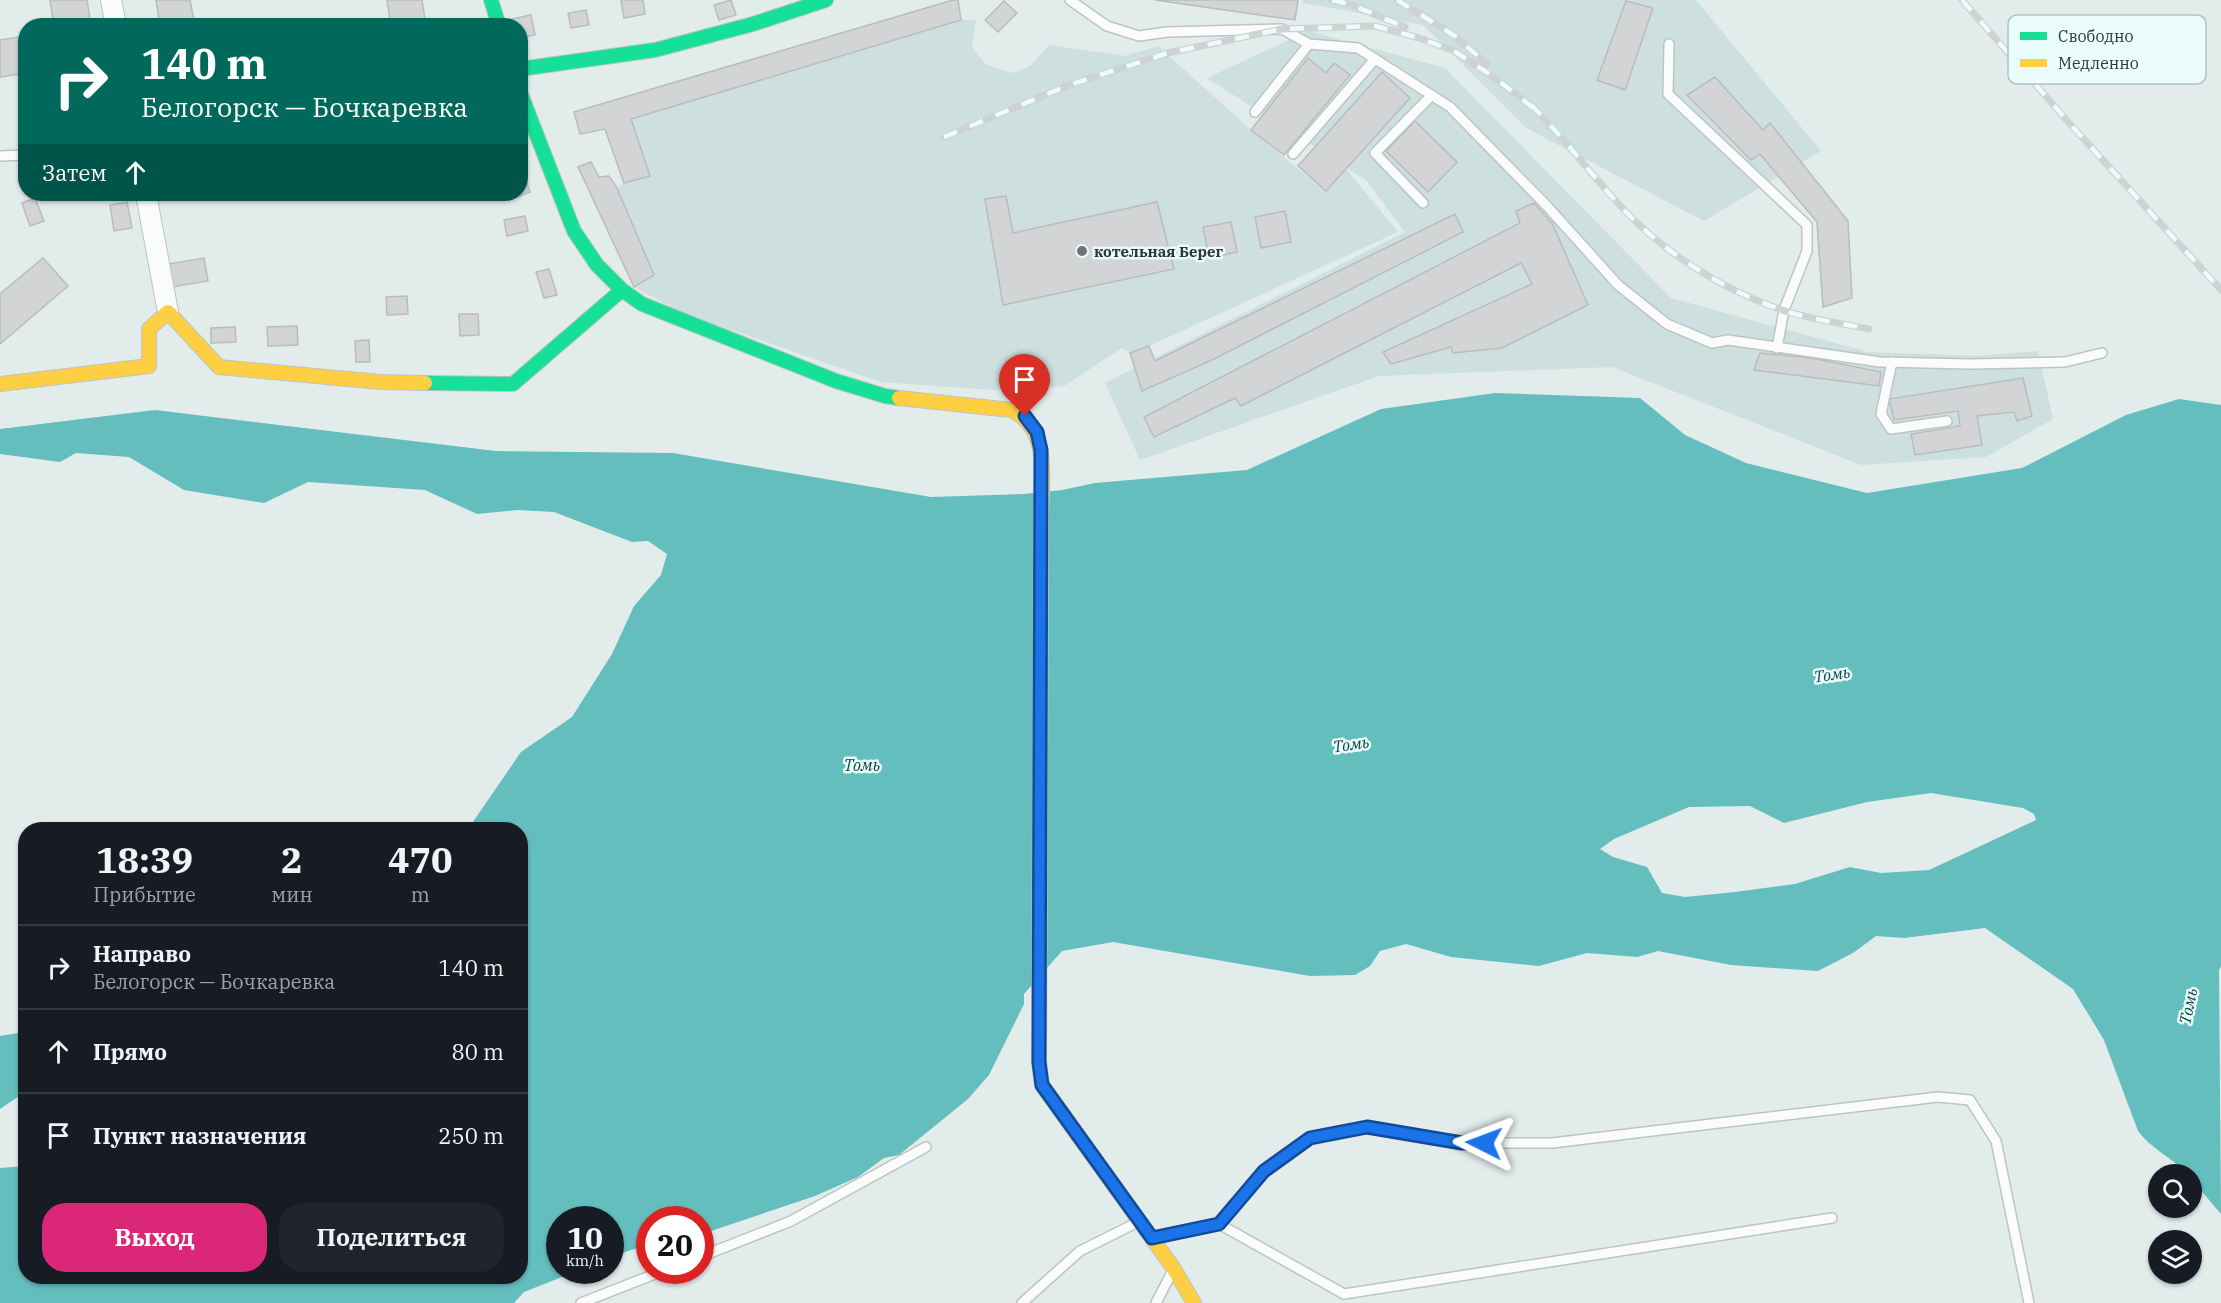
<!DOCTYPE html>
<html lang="ru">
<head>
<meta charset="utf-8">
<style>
  :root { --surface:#171b24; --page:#20242c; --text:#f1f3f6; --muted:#9ea1a6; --line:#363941; --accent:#db2777 }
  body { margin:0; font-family:"IBM Plex Serif",serif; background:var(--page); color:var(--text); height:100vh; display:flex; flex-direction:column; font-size:22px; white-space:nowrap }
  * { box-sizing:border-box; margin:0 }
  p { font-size:20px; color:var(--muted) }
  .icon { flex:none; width:33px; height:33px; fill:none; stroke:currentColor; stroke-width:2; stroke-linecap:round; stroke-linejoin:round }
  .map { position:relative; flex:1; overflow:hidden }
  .side { position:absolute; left:18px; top:822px; width:510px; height:462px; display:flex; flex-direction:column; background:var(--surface); border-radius:24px; box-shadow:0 2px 4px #0004 }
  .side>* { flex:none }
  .hud { position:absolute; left:18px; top:18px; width:510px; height:183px; border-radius:24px; box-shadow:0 2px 4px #0004; background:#00695c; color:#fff; overflow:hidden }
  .buttons { position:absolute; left:2148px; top:1164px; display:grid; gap:12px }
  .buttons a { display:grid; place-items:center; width:54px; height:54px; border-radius:50%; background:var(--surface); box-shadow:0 2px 4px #0004; font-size:30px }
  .speed { position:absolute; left:546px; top:1206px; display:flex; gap:12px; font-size:30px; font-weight:700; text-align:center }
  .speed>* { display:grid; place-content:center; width:78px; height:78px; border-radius:50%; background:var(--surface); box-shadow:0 2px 4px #0004; line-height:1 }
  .speed small { font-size:15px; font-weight:400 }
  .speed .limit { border:9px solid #d22; background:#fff; color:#111 }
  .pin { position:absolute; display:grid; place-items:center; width:51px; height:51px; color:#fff; margin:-62px -26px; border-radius:50% 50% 50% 0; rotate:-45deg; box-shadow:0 0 6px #0007 }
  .pin .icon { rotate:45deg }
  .me { position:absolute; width:66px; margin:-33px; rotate:273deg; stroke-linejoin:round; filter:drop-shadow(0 0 4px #0008) }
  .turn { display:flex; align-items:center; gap:21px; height:126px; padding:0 24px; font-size:27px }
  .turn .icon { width:78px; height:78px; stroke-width:2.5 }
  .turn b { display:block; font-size:42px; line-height:51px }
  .then { display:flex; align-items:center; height:57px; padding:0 24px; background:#0003; gap:12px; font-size:22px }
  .eta { display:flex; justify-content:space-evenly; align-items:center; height:102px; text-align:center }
  .eta b { font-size:36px; font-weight:700; line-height:42px }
  .action { display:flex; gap:12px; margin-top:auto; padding:12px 24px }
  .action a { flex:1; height:69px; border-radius:24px; background:var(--accent); color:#fff; font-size:24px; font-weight:700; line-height:69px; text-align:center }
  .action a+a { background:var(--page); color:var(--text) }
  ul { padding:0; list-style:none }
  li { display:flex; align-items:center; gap:18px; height:84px; padding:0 24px; border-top:2px solid var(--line) }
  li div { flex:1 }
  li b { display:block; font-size:22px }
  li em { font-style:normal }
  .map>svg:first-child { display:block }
  .built { fill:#cde0df }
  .water { fill:#64bebe; fill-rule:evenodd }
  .building { fill:#d2d4d6; stroke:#b9bcbd; stroke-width:1.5 }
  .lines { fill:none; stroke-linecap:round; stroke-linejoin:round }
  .lane-casing { stroke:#bcc4c4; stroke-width:12 }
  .street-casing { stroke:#bcc4c4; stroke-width:22 }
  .fast-casing { stroke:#bcc4c4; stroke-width:16 }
  .slow-casing { stroke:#bcc4c4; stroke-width:16 }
  .lane { stroke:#fafcfc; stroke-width:9 }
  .street { stroke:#fafcfc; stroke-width:20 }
  .fast { stroke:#16e098; stroke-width:14 }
  .slow { stroke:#ffcf43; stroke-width:14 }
  .rail-casing { stroke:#cfd2d2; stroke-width:7 }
  .rail { stroke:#eafdfc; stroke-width:4.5; stroke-dasharray:14; stroke-linecap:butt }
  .route-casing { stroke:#114b97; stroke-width:15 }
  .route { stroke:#1a73e8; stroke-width:10 }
  .poi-dot { fill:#6e7676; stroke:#eafdfc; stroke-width:2 }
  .labels { text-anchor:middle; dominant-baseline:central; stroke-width:5; stroke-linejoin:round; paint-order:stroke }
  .poi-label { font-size:15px; font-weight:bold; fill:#303737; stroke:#eafdfc; text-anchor:start }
  .water-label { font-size:16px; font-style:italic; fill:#0b4242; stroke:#eafdfc }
  .key { fill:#eafdfc; stroke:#b2c2c1; stroke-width:1.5 }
  .key-label { font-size:16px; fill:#303737 }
</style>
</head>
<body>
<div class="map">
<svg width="2221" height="1303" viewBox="0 0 2221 1303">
  <rect width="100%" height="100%" fill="#e1eceb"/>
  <g class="built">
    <polygon points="1302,0 1696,0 1821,151 1704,221 1526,128 1423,25 1304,3"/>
    <polygon points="961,20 976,20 972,47 985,64 1011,73 1029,67 1049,45 1125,56 1158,46 1251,130 1325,191 1346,169 1398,232 1149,346 1130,353 1122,348 1064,386 993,390 880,382 681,312 634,287 654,275 617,188 624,183 650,176 631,119"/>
    <polygon points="1308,31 1445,68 1671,298 1868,352 1977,356 2038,351 2053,419 1986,457 1861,465 1612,367 1379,376 1140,460 1105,383 1405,232 1366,180 1207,78"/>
  </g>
  <g class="water">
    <path d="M1495 393 1640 398 1685 435 1746 463 1867 493 2022 468 2126 415 2179 399 2221 405V966L2219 970 2221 1214 2192 1180V1174H2187C2172 1157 2151 1149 2138 1131L2104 1040 2073 989 1985 928 1904 938 1876 936 1853 953 1818 971 1731 965 1658 951 1637 957 1587 953 1539 966 1451 957 1406 944 1380 951 1370 966 1355 975 1310 976 1113 942 1062 951 1024 994V1004L989 1075 968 1099 899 1155 884 1158 858 1177 815 1196 711 1231 701 1232 700 1220H650L649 1244 611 1257 610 1220H560V1270L577 1271 524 1292 514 1303H0V1168L25 1166 26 1276H520V830L468 829 521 752 572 717 612 654 634 606 661 575 667 554 648 541 632 542 554 512 517 510 477 514 425 490 308 482 264 503 184 490 129 457 76 453 60 462 0 454V429L155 410 496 451 673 453 931 497 1024 494 1062 490 1095 483 1247 470 1381 409ZM1931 793 2023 808 2034 814 2036 820 1929 870 1881 873 1850 867 1795 884 1735 892 1685 897 1662 893 1647 867 1613 857 1600 849 1614 839 1689 807 1750 806 1784 823 1867 802Z"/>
    <polygon points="25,1032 25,1092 0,1109 0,1036"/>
  </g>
  <g class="building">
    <polygon points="50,0 87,0 91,26 54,26"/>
    <polygon points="156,0 190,0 195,26 160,26"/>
    <polygon points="387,0 422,0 426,26 391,26"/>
    <polygon points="621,0 643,0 645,14 624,18"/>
    <polygon points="731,0 736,15 719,20 714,5"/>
    <polygon points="953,0 958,0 961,20 631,119 650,176 624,183 605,129 580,134 574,112"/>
    <polygon points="1155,0 1298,0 1295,20"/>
    <polygon points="1004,1 1017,13 998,32 985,20"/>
    <polygon points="1626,1 1653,8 1625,90 1597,80"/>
    <polygon points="586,10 589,25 571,28 568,13"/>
    <polygon points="531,15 535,35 520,38 520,26 513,26 512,19"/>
    <polygon points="26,36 26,73 0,77 0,40"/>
    <polygon points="1308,58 1326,73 1334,63 1350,75 1284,155 1251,130"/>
    <polygon points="1382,72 1410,98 1326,191 1298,166"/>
    <polygon points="1715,77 1763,130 1770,123 1848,221 1852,298 1823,307 1817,222 1760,154 1751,160 1687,95"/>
    <polygon points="1415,121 1457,162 1428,192 1386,151"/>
    <polygon points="591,162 599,177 609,176 617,188 654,275 634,287 578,167"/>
    <polygon points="525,178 530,192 509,200 506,194 520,194 520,180"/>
    <polygon points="1006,196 1013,233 1157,202 1174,269 1003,305 985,199"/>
    <polygon points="35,198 44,221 30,226 22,203"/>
    <polygon points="127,202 132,228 114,231 110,205"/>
    <polygon points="1534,203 1552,223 1588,305 1502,348 1453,353 1451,347 1391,364 1383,352 1532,284 1521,263 1241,406 1235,398 1154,437 1144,417 1520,223 1516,211"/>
    <polygon points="1285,211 1291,242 1261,248 1255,217"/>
    <polygon points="1455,214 1463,232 1212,360 1142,391 1130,353 1149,346 1155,361"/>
    <polygon points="525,216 528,231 507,236 504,220"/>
    <polygon points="1231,222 1237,252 1209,258 1203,227"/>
    <polygon points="43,258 68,286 0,344 0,294"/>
    <polygon points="204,258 208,281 172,287 168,264"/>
    <polygon points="549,269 557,295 544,298 536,272"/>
    <polygon points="407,296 408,314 387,315 386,297"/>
    <polygon points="459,314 478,314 479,335 460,336"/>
    <polygon points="297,326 298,345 268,346 267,327"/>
    <polygon points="235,327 236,342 211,343 211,328"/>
    <polygon points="369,340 370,362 356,362 355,341"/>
    <polygon points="1760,353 1811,358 1881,372 1879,386 1754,370"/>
    <polygon points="2023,378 2032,416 2017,421 2014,412 1977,416 1982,445 1915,455 1911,434 1960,426 1958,411 1894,420 1889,399"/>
  </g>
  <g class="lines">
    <defs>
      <g id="lane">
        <polyline points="1070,0 1107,26 1139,36 1167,32 1282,29 1309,44 1358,48 1450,107 1546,205 1618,285 1667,324 1712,343 1728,340 1880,362 1970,364 2065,362 2102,353"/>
        <polyline points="1669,44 1668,94 1807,225 1807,251 1784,310 1777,348"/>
        <polyline points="1255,112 1309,44"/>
        <polyline points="1293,154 1375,59"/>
        <polyline points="0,156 26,155"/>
        <polyline points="1423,203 1375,153 1432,95"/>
        <polyline points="1892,362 1881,414 1891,429 1947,421"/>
        <polyline points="1219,1224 1264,1171 1310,1138 1367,1127 1462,1143 1552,1143 1938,1097 1970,1100 1996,1141 2029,1303"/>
        <polyline points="1154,1237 1219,1224 1344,1294 1832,1218"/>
        <polyline points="700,1257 791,1221 926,1147"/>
        <polyline points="581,1303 665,1270"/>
        <polyline points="1022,1303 1080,1251 1138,1222"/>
        <polyline points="1156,1303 1171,1274"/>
      </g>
      <g id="street">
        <polyline points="111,0 116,26"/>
        <polyline points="146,194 168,312"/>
      </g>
      <g id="fast">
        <polyline points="491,0 499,26"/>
        <polyline points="520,69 655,50 753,24 826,0"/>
        <polyline points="520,92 574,231 597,265 622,290 642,304 836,381 885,396 899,398"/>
        <polyline points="425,383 513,384 622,290"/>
        <polyline points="1041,520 1039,1062 1042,1085 1064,1116"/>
      </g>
      <g id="slow">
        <polyline points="0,384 149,366 149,329 168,312 219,367 380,382 425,383"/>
        <path d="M899 398 1011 410C1052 428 1041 483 1041 520"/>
        <polyline points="1064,1116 1174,1269 1194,1303"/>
      </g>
    </defs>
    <use href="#lane" class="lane-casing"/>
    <use href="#street" class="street-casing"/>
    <use href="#fast" class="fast-casing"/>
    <use href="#slow" class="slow-casing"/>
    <use href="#lane" class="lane"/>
    <use href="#street" class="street"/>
    <use href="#fast" class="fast"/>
    <use href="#slow" class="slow"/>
    <defs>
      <g id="rail">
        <polyline points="1332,0 1352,5 1405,27"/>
        <polyline points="1397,0 1455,36 1487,64"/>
        <polyline points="1962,0 2071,125 2221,290"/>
        <path d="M1531 105C1567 140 1596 182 1632 218 1674 259 1724 289 1779 309 1808 319 1839 323 1869 329"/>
        <polyline points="944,137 1069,85 1168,53 1282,29 1375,26 1419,38 1454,51 1494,77 1536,110"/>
      </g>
    </defs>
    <use href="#rail" class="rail-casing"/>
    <use href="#rail" class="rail"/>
  </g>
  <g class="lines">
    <defs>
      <polyline id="route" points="1025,416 1037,432 1041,450 1039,1062 1042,1085 1152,1238 1219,1224 1264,1171 1310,1138 1367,1127 1462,1143 1484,1143"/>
    </defs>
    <use href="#route" class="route-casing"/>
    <use href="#route" class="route"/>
  </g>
  <circle class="poi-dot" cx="1082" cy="251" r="6"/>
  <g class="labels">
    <g class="poi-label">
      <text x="1094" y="251">котельная Берег</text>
    </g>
    <g class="water-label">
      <text transform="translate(1832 674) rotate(-8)">Томь</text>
      <text transform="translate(1351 744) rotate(-8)">Томь</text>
      <text x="862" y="765">Томь</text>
      <text transform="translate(2188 1006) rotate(-78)">Томь</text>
    </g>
  </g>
  <rect x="2008" y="15" width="198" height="69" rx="9" class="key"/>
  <rect x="2020" y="32" width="27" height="8" fill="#16e098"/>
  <rect x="2020" y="59" width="27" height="8" fill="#ffcf43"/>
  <g class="key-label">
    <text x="2058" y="42">Свободно</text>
    <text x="2058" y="69">Медленно</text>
  </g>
</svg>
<div class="buttons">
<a><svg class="icon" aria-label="search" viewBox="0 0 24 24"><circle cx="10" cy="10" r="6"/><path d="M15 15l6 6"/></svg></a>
<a><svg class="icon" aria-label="layers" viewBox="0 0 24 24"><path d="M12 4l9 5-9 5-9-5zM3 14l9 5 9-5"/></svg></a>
</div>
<div class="speed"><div>10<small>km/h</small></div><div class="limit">20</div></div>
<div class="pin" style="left:1025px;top:416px;background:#d93025"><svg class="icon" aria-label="arrive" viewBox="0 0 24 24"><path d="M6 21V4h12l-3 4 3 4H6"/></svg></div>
<svg class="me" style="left:1484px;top:1143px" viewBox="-20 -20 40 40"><path d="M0-17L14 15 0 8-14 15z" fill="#1a73e8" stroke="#fff" stroke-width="4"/></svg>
<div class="hud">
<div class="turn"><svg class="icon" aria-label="right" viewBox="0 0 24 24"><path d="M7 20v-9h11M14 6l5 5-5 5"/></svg><div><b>140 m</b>Белогорск — Бочкаревка</div></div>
<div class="then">Затем<svg class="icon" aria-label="ahead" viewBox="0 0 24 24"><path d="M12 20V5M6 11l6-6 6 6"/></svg></div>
</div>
<section class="side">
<div class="eta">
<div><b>18:39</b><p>Прибытие</p></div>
<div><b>2</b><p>мин</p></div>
<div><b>470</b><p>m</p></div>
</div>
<ul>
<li><svg class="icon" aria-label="right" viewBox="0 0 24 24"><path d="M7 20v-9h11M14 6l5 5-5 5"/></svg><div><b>Направо</b><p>Белогорск — Бочкаревка</p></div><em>140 m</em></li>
<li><svg class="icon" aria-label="ahead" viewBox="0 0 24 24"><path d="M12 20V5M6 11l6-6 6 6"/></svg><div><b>Прямо</b></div><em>80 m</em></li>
<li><svg class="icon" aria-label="arrive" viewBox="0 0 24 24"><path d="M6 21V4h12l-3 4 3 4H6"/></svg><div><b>Пункт назначения</b></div><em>250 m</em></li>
</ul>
<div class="action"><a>Выход</a><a>Поделиться</a></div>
</section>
</div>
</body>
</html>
